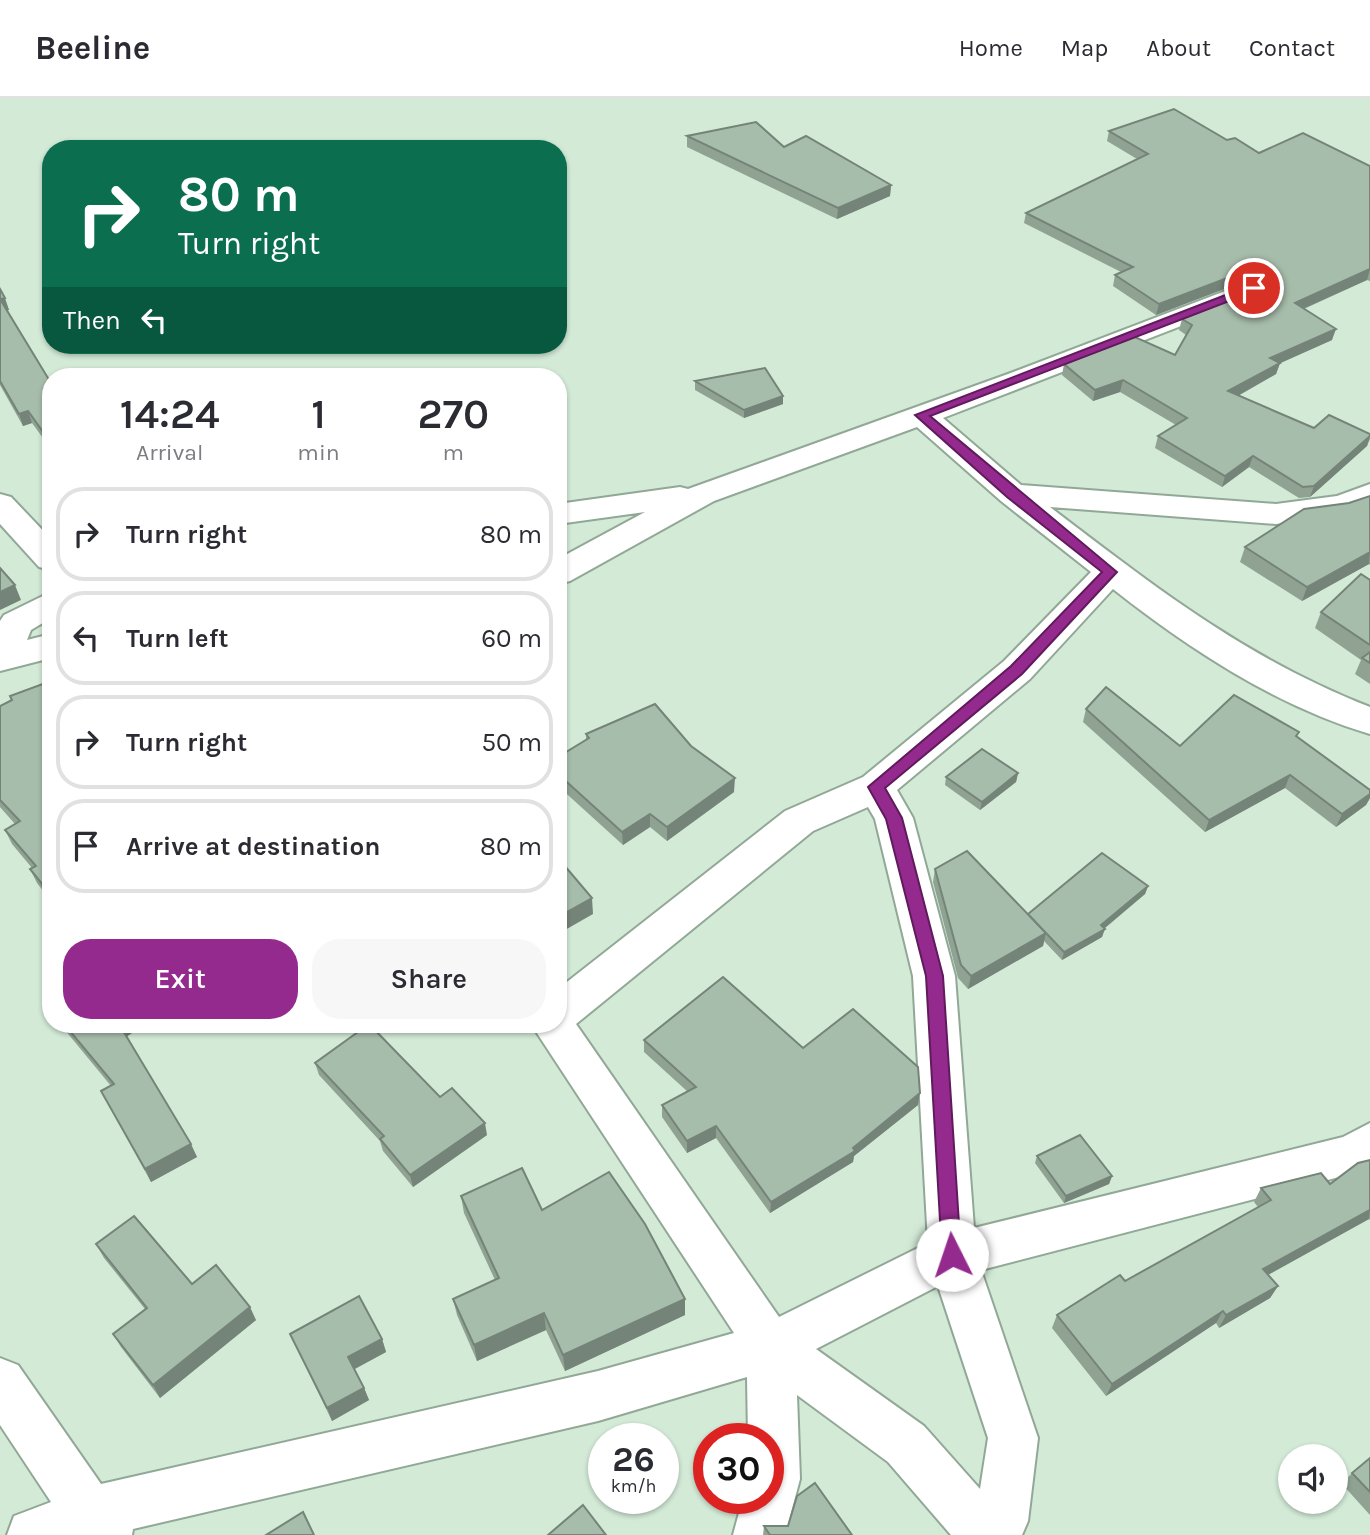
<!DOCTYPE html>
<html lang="en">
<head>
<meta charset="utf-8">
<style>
  :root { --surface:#fff; --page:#f7f7f7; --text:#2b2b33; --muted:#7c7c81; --line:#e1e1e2; --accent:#942a8d }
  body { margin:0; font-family:Karla,sans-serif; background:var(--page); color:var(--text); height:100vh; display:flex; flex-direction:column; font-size:26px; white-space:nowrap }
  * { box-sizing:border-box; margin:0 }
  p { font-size:23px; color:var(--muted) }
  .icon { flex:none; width:38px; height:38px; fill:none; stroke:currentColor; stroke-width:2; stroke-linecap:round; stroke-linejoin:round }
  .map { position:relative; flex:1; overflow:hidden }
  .details { position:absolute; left:42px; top:270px; width:525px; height:665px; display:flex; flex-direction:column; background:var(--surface); border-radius:28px; box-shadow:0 2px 5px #0004 }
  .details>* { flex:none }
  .top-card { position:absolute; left:42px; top:42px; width:525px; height:214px; border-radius:28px; box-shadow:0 2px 5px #0004; background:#0b6e4f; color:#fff; overflow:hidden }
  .fabs { position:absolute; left:1278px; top:1346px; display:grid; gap:14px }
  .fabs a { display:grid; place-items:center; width:70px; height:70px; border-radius:50%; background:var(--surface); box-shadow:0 2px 5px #0004; font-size:35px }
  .speed { position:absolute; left:588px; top:1325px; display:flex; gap:14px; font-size:35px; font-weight:700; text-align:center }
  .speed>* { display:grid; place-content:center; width:91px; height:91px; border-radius:50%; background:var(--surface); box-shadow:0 2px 5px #0004; line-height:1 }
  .speed small { font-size:18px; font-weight:400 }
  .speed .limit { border:10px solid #d22; background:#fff; color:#111 }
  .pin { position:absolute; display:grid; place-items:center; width:60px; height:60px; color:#fff; margin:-30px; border:4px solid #fff; border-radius:50%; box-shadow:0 2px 7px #0007 }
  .me { position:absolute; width:77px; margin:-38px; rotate:356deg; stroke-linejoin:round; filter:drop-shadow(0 0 5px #0008) }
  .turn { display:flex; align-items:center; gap:24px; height:147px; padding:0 21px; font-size:32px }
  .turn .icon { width:91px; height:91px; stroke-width:2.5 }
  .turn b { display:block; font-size:49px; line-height:60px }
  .then { display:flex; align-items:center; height:66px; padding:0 21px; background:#0003; gap:14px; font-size:26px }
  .eta { display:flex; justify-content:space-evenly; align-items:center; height:119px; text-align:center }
  .eta b { font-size:42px; font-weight:600; line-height:49px }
  .action { display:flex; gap:14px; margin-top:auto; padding:14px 21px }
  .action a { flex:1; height:80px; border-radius:28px; background:var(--accent); color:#fff; font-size:28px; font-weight:600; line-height:80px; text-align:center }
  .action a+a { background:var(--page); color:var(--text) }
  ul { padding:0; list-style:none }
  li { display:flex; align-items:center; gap:21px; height:94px; margin:0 14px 10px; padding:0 7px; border:4px solid var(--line); border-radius:28px }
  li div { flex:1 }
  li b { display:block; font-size:26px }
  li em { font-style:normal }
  header { display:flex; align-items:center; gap:42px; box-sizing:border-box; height:98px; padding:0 35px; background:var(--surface); border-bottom:2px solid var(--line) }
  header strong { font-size:33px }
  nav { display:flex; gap:38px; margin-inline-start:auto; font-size:24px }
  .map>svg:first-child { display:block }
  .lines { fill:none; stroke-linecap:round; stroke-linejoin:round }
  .street-casing { stroke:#92a896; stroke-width:4 }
  .street { fill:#fff; fill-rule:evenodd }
  .wall { fill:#90a393 }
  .shaded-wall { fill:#758478 }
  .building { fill:#a7bdab; stroke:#758478; stroke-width:2 }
  .route { fill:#942a8d; stroke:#601b5c; stroke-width:2 }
</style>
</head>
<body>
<header>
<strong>Beeline</strong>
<nav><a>Home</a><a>Map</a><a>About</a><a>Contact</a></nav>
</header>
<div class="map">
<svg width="1370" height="1437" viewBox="0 0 1370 1437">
  <rect width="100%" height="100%" fill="#d3ead7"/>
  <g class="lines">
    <defs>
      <g id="street">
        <path d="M1254 182 1264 184 1268 190 1264 196 943 320 1021 387 1276 406 1337 398 1370 386V408L1343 417 1276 426 1050 409C1155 489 1245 560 1370 609V636C1276 608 1189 551 1113 491L1030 581 897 692 913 720 955 878 974 1130 1343 1039 1370 1025V1071L981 1172 1038 1340 1028 1423 1022 1437H951L888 1364 797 1297 800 1381 785 1437H733L743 1400H768V1340H748L747 1279 598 1323 133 1431 132 1437H7L14 1418 51 1404 0 1327V1260L18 1267 101 1386 598 1273 734 1235 531 926H558V891L785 713 863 679 1004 563 1091 474 1001 403 917 329 714 403 570 483 558 486V461L645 414 558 426V406L680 389 688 391 1008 276ZM868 709 875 721 913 878 928 1145 779 1219 576 926 813 733ZM938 1188 988 1340 980 1391 924 1328 816 1251Z"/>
        <polygon points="0,396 11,399 51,441 51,472 39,469 0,426"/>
        <polygon points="51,494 51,520 31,532 27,542 51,536 51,560 0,573 0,523 4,517"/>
      </g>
    </defs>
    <use href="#street" class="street-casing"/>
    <use href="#street" class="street"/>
  </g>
  <g class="wall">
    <polygon points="1109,33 1227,42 1259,55 1370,68 1370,183 1367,182 1304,211 1332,242 1280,265 1276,276 1238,298 1314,330 1370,336 1370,341 1367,348 1310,399 1299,400 1249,369 1222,389 1155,350 1158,338 1176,327 1120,294 1093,303 1062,277 1064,266 1175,257 1186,237 1179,232 1182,221 1268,187 1266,183 1253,180 1156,217 1113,188 1115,177 1121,174 1024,125 1026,115 1137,61 1107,43"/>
    <polygon points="687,38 784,49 891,87 890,98 837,121 687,49"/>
    <polygon points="0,191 9,212 7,212 51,285 51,351 32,325 23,328 0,287"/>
    <polygon points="695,283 783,306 744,320 695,292"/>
    <polygon points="1370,398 1370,467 1369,466 1302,503 1240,464 1245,449 1349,405"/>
    <polygon points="1370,482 1370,586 1355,576 1361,562 1315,530 1321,514"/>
    <polygon points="51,583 51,803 37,785 30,771 32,770 12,746 5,732 15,726 0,709 0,608"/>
    <polygon points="1086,611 1180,648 1299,634 1297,639 1370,692 1370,700 1366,707 1336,729 1285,690 1205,734 1083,624"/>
    <polygon points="586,636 691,648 734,694 667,743 650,729 623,747 558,688 558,659 586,642"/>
    <polygon points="1018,675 1016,684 980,712 945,687 946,679"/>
    <polygon points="935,771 1028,816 1148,788 1145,796 1104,831 1102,839 1062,862 1044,843 1043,848 968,891 958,880 933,784"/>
    <polygon points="60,926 146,926 127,938 197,1059 151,1084 101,993 111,988"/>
    <polygon points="644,942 803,950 918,1007 854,1058 853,1064 770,1115 716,1040 687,1055 662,1019 662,1007 688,994 644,954"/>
    <polygon points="315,965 440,999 487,1037 413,1089 383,1053 380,1043 319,977"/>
    <polygon points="1037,1058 1112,1078 1109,1086 1064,1105 1035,1065"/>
    <polygon points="1370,1062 1370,1122 1369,1121 1268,1177 1278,1188 1270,1200 1219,1230 1216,1225 1106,1298 1052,1230 1057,1217 1125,1183 1258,1109 1254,1104 1261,1090 1330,1086"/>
    <polygon points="461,1098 542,1112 685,1217 565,1273 546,1232 477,1263 457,1217 453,1201 495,1182 464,1115"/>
    <polygon points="96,1146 192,1186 256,1222 160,1300 121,1249 113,1236 145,1211 104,1160"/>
    <polygon points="290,1236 382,1241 386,1254 354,1271 364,1290 369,1302 332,1323"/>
    <polygon points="1370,1360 1370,1417 1342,1386 1352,1375"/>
    <polygon points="764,1428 770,1437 763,1437"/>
  </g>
  <g class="shaded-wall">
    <polygon points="891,87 890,98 837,121 838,110"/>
    <polygon points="1256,169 1253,180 1156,217 1159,206"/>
    <polygon points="1370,171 1367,182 1291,216 1295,205"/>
    <polygon points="5,200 9,212 5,213 0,201"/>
    <polygon points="1336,231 1332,242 1267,271 1270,260"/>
    <polygon points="1280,265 1276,276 1225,305 1228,293"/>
    <polygon points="1123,282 1120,294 1093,303 1095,292"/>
    <polygon points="783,298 783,306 744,320 744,312"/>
    <polygon points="28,313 32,325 23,328 19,316"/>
    <polygon points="1370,338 1367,348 1310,399 1314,388"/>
    <polygon points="1253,358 1249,369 1222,389 1225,378"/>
    <polygon points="1370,454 1369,466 1302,503 1307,489"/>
    <polygon points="15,487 21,502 0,512 0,494"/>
    <polygon points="1018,675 1016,684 980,712 982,704"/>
    <polygon points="1290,677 1285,690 1205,734 1209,722"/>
    <polygon points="735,680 734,694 667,743 667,729"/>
    <polygon points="1370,696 1370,700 1366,707 1336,729 1342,716"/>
    <polygon points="650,716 650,729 623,747 622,734"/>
    <polygon points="1148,788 1145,796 1101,833 1105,831 1102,839 1062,862 1064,854 1101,827"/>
    <polygon points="592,800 593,816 558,836 558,819"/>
    <polygon points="1046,835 1043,848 968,891 971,878"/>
    <polygon points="119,926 146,926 126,939"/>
    <polygon points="920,995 918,1007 854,1058 853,1064 770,1115 771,1104 853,1050"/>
    <polygon points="485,1025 487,1037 413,1089 410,1077"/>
    <polygon points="716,1028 716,1040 687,1055 687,1043"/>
    <polygon points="191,1046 197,1059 151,1084 145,1071"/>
    <polygon points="1112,1078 1109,1086 1064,1105 1066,1098"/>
    <polygon points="1370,1112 1369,1121 1255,1184 1263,1171"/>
    <polygon points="1278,1188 1270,1200 1219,1230 1226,1217"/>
    <polygon points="685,1201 685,1217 565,1273 563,1257"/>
    <polygon points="250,1209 256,1222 160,1300 153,1287"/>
    <polygon points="1223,1213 1216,1225 1106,1298 1112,1286"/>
    <polygon points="544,1215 546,1232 477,1263 474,1247"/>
    <polygon points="382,1241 386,1254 353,1272 348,1259"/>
    <polygon points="364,1290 369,1302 332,1323 327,1310"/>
  </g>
  <g class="building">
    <polygon points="1174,11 1227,42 1235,40 1259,55 1303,35 1370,68 1370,171 1295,205 1336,231 1270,260 1280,265 1228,293 1314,330 1329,317 1370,336 1370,338 1314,388 1303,389 1253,358 1225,378 1158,338 1187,320 1123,282 1095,292 1064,266 1135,239 1175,257 1192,227 1182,221 1268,187 1273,181 1269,172 1256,169 1159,206 1115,177 1133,169 1026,115 1148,56 1109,33"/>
    <polygon points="756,24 784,49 806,38 891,87 838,110 687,38"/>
    <polygon points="0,191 5,200 0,201 51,285 51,345 28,313 19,316 0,283"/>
    <polygon points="765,270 783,298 744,312 695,283"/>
    <polygon points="1370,398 1370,454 1307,489 1245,449 1304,411 1349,405"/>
    <polygon points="0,470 15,487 0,494"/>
    <polygon points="1361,476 1370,482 1370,547 1321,514"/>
    <polygon points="1370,554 1370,565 1362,560"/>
    <polygon points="51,583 51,797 30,771 36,768 5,732 20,723 0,702 0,608 12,602 10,598"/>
    <polygon points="1106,589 1180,648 1234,597 1299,634 1296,638 1370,692 1370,696 1342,716 1290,677 1209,722 1086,611"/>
    <polygon points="655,606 691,648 735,680 667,729 650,716 622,734 558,676 558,659 589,640 586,636"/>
    <polygon points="982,651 1018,675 982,704 946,679"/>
    <polygon points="967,753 1046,835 971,878 961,867 935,771"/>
    <polygon points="1102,755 1148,788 1101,827 1105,831 1064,854 1028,816"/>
    <polygon points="558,760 592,800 558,819"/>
    <polygon points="723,879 803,950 853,911 918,969 920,995 853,1050 855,1053 771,1104 716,1028 687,1043 662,1007 696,989 644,942"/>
    <polygon points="64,926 119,926 191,1046 145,1071 101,993 114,986"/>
    <polygon points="369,926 440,999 452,990 485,1025 410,1077 380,1041 384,1038 315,965"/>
    <polygon points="1080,1037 1112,1078 1066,1098 1037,1058"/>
    <polygon points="1370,1062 1370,1112 1263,1171 1278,1188 1226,1217 1223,1213 1112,1286 1057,1217 1120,1177 1125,1183 1271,1102 1261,1090 1321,1075 1330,1086 1358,1065"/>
    <polygon points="522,1070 542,1112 609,1074 645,1126 685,1201 563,1257 544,1215 474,1247 453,1201 499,1180 461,1098"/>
    <polygon points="134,1118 192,1186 216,1167 250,1209 153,1287 113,1236 147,1210 96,1146"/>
    <polygon points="359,1198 382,1241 348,1259 364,1290 327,1310 290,1236"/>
    <polygon points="1370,1360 1370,1394 1352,1375"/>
    <polygon points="815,1385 852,1437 770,1437 764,1428 788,1428 797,1398"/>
    <polygon points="583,1407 606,1437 548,1437"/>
    <polygon points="303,1414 314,1437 266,1437"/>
  </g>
  <polygon class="route" points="1254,186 1259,190 1258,192 930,318 1117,474 1022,576 885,690 902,720 943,878 961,1157 959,1163 952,1166 945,1163 942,1157 926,878 886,721 868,689 1011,568 1102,474 1007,399 915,317"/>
</svg>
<div class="fabs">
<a><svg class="icon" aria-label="sound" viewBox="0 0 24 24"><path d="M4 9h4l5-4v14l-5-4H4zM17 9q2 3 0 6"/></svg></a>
</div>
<div class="speed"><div>26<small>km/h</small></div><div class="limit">30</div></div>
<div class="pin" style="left:1254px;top:190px;background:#d93025"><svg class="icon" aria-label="arrive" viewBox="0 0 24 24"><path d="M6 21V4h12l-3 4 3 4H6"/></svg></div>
<svg class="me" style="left:952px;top:1157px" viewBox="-20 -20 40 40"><circle r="19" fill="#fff"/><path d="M0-13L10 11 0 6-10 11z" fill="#942a8d"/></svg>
<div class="top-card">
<div class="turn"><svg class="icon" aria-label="right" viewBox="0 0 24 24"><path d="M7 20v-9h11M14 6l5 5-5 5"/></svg><div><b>80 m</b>Turn right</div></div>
<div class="then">Then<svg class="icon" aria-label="left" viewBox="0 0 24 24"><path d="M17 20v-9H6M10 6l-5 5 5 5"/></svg></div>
</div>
<section class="details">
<div class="eta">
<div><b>14:24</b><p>Arrival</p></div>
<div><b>1</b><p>min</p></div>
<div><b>270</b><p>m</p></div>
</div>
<ul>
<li><svg class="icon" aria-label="right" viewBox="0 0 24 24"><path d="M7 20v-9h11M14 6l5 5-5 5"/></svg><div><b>Turn right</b></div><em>80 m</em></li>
<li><svg class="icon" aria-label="left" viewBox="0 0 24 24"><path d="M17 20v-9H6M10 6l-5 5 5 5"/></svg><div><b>Turn left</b></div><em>60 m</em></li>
<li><svg class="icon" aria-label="right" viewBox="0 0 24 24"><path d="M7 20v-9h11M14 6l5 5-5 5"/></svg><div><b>Turn right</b></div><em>50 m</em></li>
<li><svg class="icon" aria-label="arrive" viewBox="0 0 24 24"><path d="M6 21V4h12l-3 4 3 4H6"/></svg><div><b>Arrive at destination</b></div><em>80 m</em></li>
</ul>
<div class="action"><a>Exit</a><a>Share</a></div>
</section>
</div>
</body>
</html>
